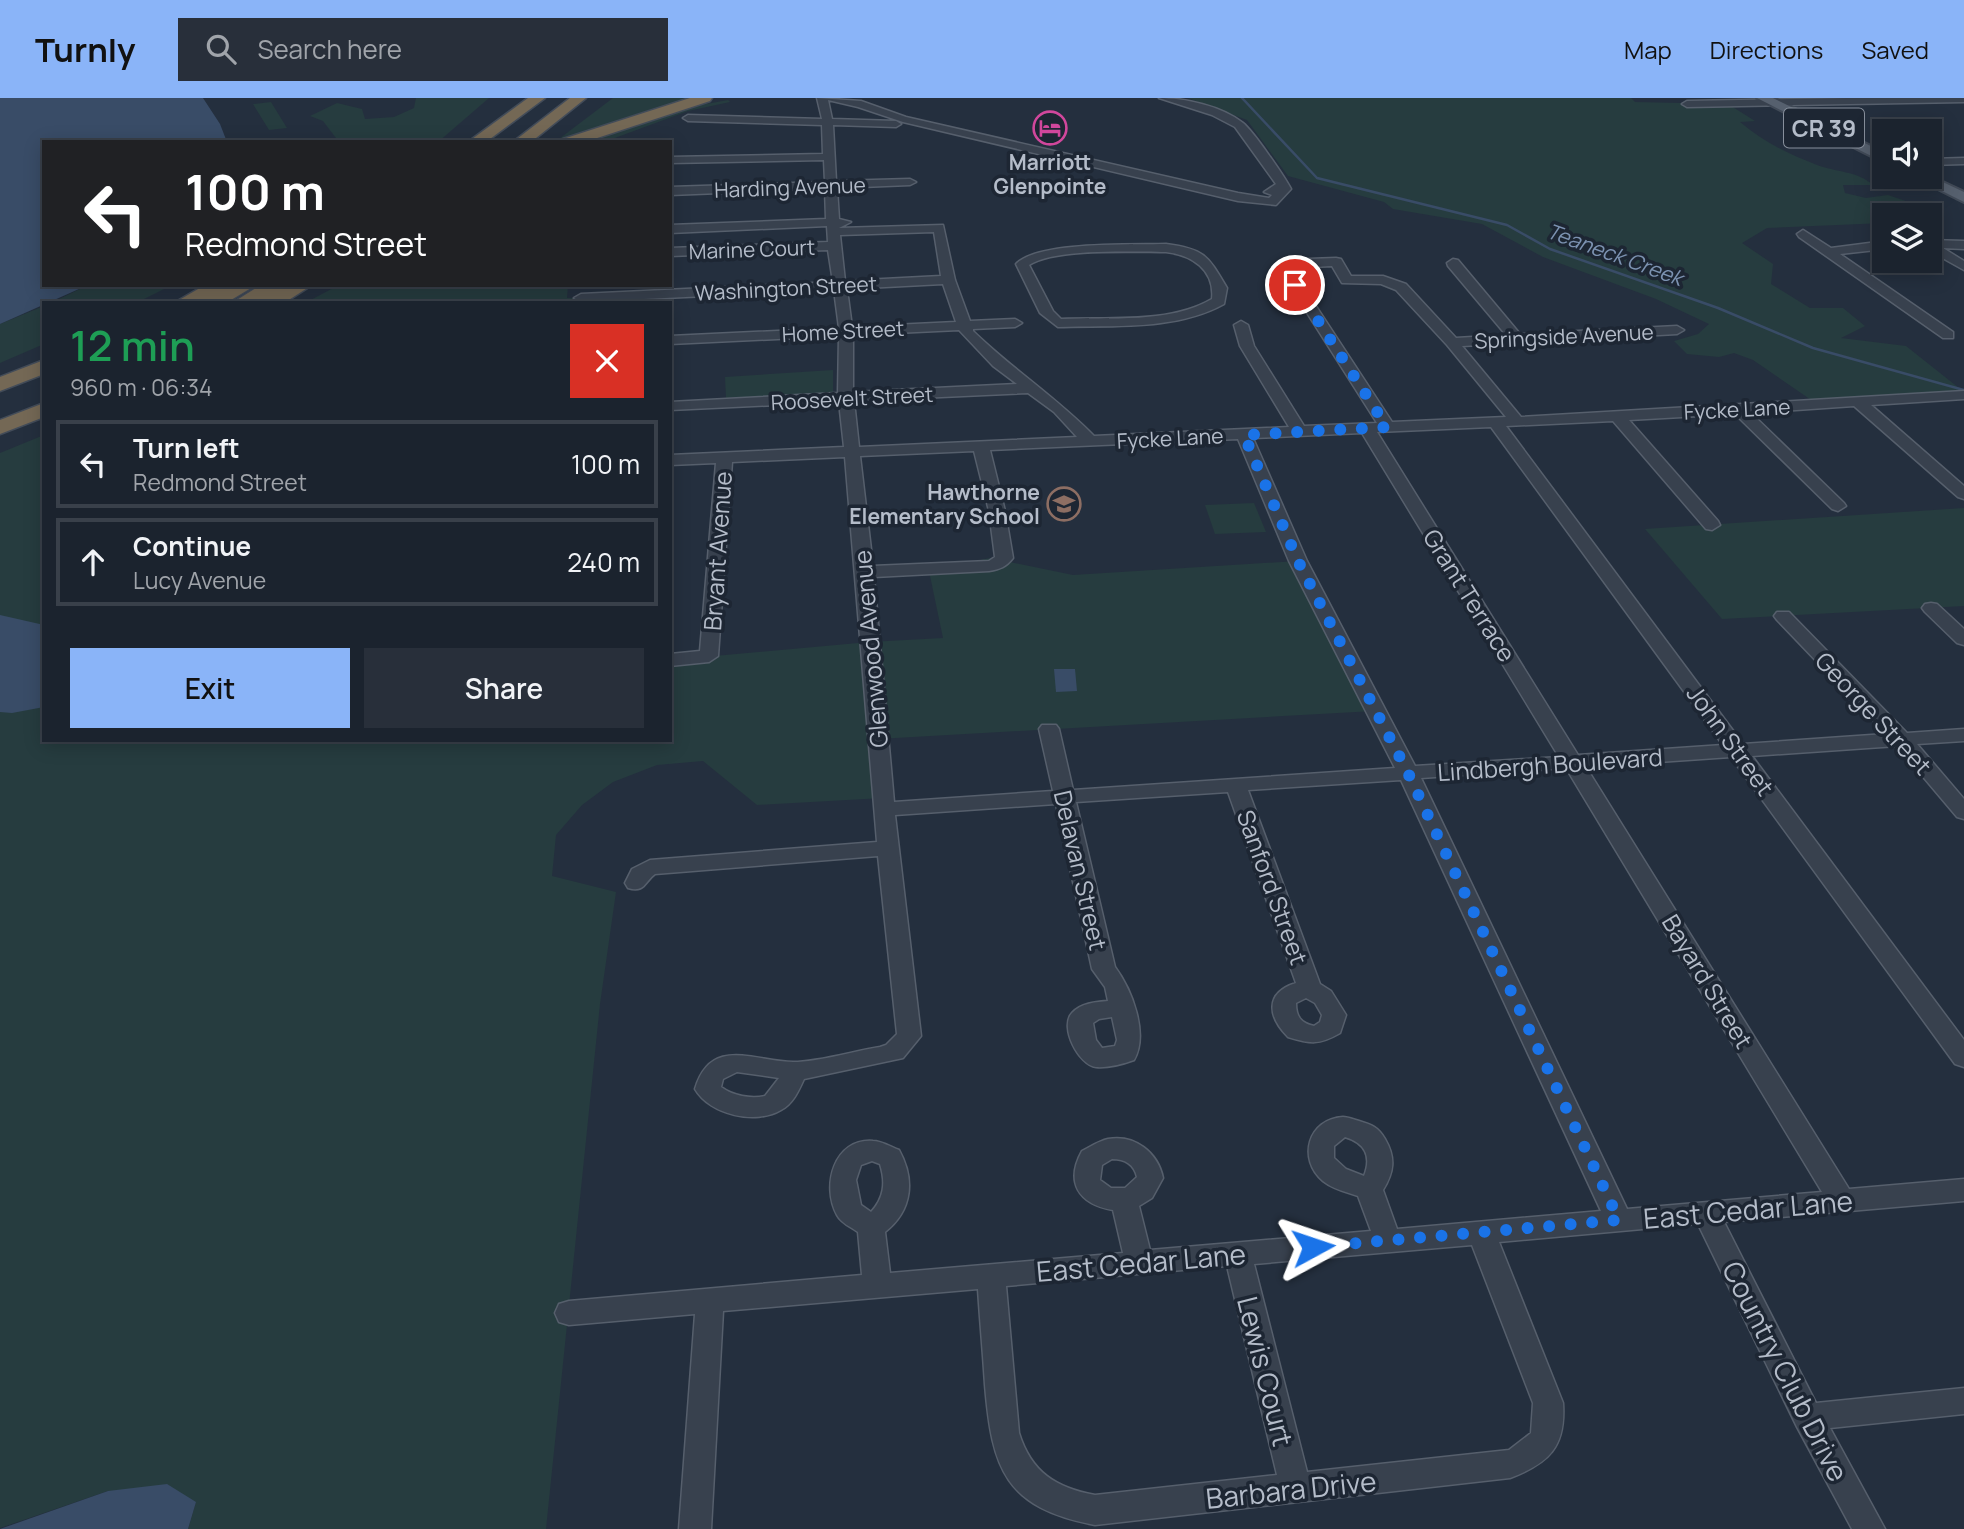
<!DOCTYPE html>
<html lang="en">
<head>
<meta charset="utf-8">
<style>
  :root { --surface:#1b232e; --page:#282f3a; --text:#f1f3f6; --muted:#a0a4aa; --line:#39404a; --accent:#8ab4f8 }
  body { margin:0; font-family:Manrope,sans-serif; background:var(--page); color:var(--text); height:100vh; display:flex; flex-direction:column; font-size:26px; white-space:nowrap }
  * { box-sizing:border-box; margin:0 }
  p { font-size:23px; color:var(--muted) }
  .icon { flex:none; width:38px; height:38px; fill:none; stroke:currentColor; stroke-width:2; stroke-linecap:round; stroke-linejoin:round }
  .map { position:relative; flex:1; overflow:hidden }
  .details { position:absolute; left:42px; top:203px; width:630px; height:441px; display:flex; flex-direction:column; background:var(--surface); border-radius:0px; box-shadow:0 4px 18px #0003,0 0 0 2px var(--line) }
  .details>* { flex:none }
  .banner { position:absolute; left:42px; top:42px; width:630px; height:147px; border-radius:0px; box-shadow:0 4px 18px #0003,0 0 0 2px var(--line); background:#202124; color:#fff; overflow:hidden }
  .tools { position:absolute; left:1872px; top:21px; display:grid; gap:14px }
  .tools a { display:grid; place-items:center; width:70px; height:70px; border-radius:0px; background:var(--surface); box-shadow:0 4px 18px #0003,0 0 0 2px var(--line); font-size:35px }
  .pin { position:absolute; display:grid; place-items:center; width:60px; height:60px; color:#fff; margin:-30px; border:4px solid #fff; border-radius:50%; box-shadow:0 2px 7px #0007 }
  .me { position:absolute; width:77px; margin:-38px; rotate:85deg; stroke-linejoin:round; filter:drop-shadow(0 0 5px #0008) }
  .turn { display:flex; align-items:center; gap:24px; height:147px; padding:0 28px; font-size:32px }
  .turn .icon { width:91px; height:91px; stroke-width:2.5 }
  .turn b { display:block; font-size:49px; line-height:60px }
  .round { display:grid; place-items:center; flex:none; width:74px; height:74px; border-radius:0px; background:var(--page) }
  .headline { display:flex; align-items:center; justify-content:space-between; height:119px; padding:0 28px }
  h1 { font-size:42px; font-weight:600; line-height:52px; color:#1e9e55 }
  .primary-button { display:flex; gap:14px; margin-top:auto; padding:14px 28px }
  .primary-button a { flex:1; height:80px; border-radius:0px; background:var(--accent); color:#111; font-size:28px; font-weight:600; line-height:80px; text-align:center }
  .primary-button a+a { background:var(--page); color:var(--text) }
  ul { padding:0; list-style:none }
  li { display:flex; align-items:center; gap:21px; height:88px; margin:0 14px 10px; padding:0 14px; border:4px solid var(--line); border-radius:0px }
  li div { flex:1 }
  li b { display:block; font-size:26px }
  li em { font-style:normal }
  header { display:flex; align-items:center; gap:42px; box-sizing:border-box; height:98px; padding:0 35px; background:var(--accent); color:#111 }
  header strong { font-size:33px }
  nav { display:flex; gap:38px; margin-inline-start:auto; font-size:24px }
  .search { width:490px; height:63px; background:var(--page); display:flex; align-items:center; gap:18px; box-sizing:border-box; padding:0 24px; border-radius:0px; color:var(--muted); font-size:26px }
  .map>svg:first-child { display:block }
  .green { fill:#263c3f }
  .water { fill:#394c67 }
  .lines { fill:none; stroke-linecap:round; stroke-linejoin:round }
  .stream { stroke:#394c67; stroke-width:2.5 }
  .minor-casing { stroke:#565f6c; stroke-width:3 }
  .major-casing { stroke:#414a57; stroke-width:4 }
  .highway-casing { stroke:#434c59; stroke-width:3 }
  .minor { fill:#38414e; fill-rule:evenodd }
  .major { fill:#56606e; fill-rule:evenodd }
  .highway { fill:#746855; fill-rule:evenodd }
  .route { stroke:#1a73e8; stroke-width:12; stroke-dasharray:0 21.6 }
  .labels { text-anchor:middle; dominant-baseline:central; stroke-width:7; stroke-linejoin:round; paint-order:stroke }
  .far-poi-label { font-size:21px; font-weight:bold; fill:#b4bcc9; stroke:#1d2633 }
  .far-street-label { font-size:21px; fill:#b4bcc9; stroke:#1d2633 }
  .far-water-label { font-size:21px; font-style:italic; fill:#7c92b1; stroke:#1d2633 }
  .shield { fill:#1d2633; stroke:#878f9c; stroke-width:2 }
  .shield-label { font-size:23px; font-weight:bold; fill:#b4bcc9 }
  .street-label { font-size:24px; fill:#b4bcc9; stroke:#1d2633 }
  .near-street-label { font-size:28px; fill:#b4bcc9; stroke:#1d2633 }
</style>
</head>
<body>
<header>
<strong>Turnly</strong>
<div class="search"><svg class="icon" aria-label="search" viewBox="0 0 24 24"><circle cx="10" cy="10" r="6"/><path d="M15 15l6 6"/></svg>Search here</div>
<nav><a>Map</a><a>Directions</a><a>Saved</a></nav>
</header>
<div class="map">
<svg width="1964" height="1431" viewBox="0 0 1964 1431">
  <rect width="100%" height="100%" fill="#242f3e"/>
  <g class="green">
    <polygon points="416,0 489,0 438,44 339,44 323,23 310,18 337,5 362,11 365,21 394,19 414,10"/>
    <polygon points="613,0 696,0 564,44 555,44"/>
    <path d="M1188 0H1631L1635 4 1728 6 1755 23 1740 24C1764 44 1788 56 1817 67 1835 74 1858 73 1873 87H1843L1845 95 1866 100 1888 97 1944 116 1930 120V117H1885V125L1767 130 1742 145 1773 166 1771 186 1810 210H1843L1865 228 1841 240 1906 248 1964 294 1817 306 1753 262 1734 255 1719 259 1687 256 1674 243 1698 236 1709 226 1656 201 1543 159 1482 126 1393 111 1384 104 1288 78 1247 22Z"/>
    <polygon points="728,2 730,4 688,13 604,44 586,44 695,8"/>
    <polygon points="271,4 287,30 269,32 253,6"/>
    <polygon points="88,187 172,187 136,205 51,205"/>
    <polygon points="339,187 568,187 567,200 581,200 582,205 305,205"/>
    <polygon points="44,208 44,246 0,265 0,226"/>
    <polygon points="833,272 833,295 726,300 725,279"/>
    <polygon points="44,337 44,642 670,642 670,562 869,544 943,540 929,473 990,460 1073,477 1298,463 1374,613 878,641 883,700 757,707 703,663 657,667 613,684 582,707 556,737 552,778 616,794 600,906 546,1431 188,1431 196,1404 108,1393 0,1430 0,355"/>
    <polygon points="1254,405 1266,434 1215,436 1205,407"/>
    <polygon points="1964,410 1964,508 1722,521 1645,431"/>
  </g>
  <g class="water">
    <polygon points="0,0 203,0 220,26 227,44 44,44 44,187 88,187 0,226"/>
    <polygon points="0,517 44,527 44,609 12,615 0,614"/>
    <polygon points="1054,571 1075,571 1077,593 1056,594"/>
    <polygon points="167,1386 196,1404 188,1431 0,1431 108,1393"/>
  </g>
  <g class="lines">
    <polyline class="stream" points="1242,0 1317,80 1507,127 1550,151 1718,210 1813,250 1964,292"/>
    <defs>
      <g id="minor">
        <path d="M817 0 861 3 906 19 1238 95 1269 100 1272 97 1264 94 1276 86 1235 29 1212 17 1159 0C1184 0 1222 8 1243 25 1254 34 1284 78 1291 91L1276 107 1238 103 903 24 858 9 828 2 832 21 896 23 901 26 896 29 833 27 836 83 910 81 916 84 910 87 837 90 839 121 851 124 839 130 943 127 955 182 970 223 1015 221 1022 225 1015 229 973 231V233C1012 271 1056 299 1094 338L1289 329 1240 248 1234 227 1241 223 1248 227 1254 248 1304 328 1377 325 1276 166 1282 162 1336 160 1341 161 1351 178H1383L1406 186 1456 240 1506 237 1448 168 1447 165 1453 161 1458 162 1520 236 1677 228 1684 232 1677 236 1462 248 1521 319 1964 293V301L1871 307 1964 388V401L1958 399 1854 308 1751 315 1844 405 1846 408 1838 413 1832 411 1735 316 1629 322 1718 423 1720 427 1712 432 1706 431 1613 323 1506 328 1743 646 1886 636 1777 522 1774 518 1777 514H1789L1907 635 1964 631V643L1917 646 1964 701V721L1957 719 1897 648 1752 658 1964 942V969L1955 966 1731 659 1586 669 1849 1091 1964 1081V1103L1724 1124 1816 1305 1964 1290V1316L1830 1330 1885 1431H1852L1797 1329 1698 1126 1499 1144 1563 1305C1566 1349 1549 1365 1510 1380L1095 1427C1005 1410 992 1371 985 1287 983 1255 980 1223 978 1191L723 1213 711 1431H679L695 1216 569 1227 559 1224 555 1215 559 1206 569 1203 862 1177 858 1134C851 1129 841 1125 837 1117 821 1088 834 1040 873 1043 881 1043 891 1049 899 1052 915 1081 913 1112 885 1134L890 1175 1123 1155 1113 1112C1078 1106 1065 1084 1082 1053 1090 1049 1099 1043 1108 1041 1135 1036 1158 1055 1163 1080L1152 1100 1139 1108 1150 1152 1371 1133 1358 1098C1346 1094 1333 1091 1323 1083 1297 1061 1308 1021 1343 1019 1348 1019 1355 1022 1359 1023 1372 1027 1378 1029 1385 1041 1396 1060 1394 1074 1383 1092L1397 1131 1601 1113 1401 682 1248 692 1320 886 1331 893 1346 917 1340 935C1319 947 1311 946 1288 939 1268 919 1264 895 1296 885L1228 694 1076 704 1115 869C1132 892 1149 936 1134 962 1123 966 1107 970 1096 969 1079 967 1059 929 1072 915 1081 905 1096 904 1108 903L1105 889 1092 871 1056 706 895 717 921 938 903 960 804 981C799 992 793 1006 781 1012 756 1027 710 1017 695 991 711 938 753 963 793 964 819 964 854 953 880 949L886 947 897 936 878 758 655 776C644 784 645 795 628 790L625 785 632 771 650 762 877 744 845 359 732 364 718 558 709 564 670 568V556L700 553 716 365 670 367V357L844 349 839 304 670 312V304L838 295 839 238 670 246V238L839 230 834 192 581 204 574 200 581 196 833 184 828 152 670 158V150L828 144 827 128 670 135V127L826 121 825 91 670 97V89L825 84 824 62 670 65V59L823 56 822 27 688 23 683 20 688 17 822 21ZM934 134 941 178 845 183 840 137ZM1332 168 1342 185 1381 186 1396 192 1447 247 1506 319 1392 324 1291 170ZM943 186 956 224 852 229 847 191ZM959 232 993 268 1017 286 853 294V237ZM1028 295 1054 314 1077 339 859 349 854 303ZM1491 329 1723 647 1578 657 1377 334ZM1362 335 1559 659 1415 668 1307 463 1253 340ZM1238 341 1289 463 1395 670 1073 692 1059 631 1056 627H1042L1039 631 1053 693 894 704 874 479 989 473C1000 471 1006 469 1013 460L1005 413 990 352ZM974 353 989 413 995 459 989 463 873 468 860 358ZM1566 670 1822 1094 1627 1111 1421 680ZM1306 900 1315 905 1322 917 1320 924 1314 928C1301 925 1296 919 1296 905ZM1112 919 1117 942 1115 948 1102 950 1096 942 1093 925 1099 921ZM737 974 779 980 765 998C751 1001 733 998 721 989L723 981ZM1345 1039C1365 1045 1372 1058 1364 1078L1346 1071 1334 1060V1048ZM1112 1061C1125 1061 1134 1066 1137 1079L1125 1090H1111L1100 1082 1102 1067ZM872 1063 880 1066C886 1085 884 1100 871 1114L861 1107 856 1082 861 1067ZM1472 1147 1533 1305 1531 1335 1509 1352 1307 1374 1254 1166ZM1227 1168 1277 1377 1095 1397C1056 1390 1031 1374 1019 1335L1006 1188Z"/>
        <polygon points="1847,0 1964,0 1964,4 1687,9 1682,6 1687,3"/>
        <polygon points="1964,60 1964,66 1930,67 1930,61"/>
        <polygon points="1803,132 1831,150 1885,143 1885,151 1840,156 1953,234 1953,240 1943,240 1799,139 1797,136"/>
        <polygon points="1930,142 1964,143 1964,151 1943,150 1964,163 1964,172 1930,153"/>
        <path d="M1166 146C1205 151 1208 158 1227 190L1224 206C1175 233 1112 227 1058 229L1040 215 1016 166C1038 143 1133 147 1166 146ZM1166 154C1192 157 1215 172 1212 201 1169 226 1110 219 1061 221L1053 213 1029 167C1055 150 1133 154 1166 154Z"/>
        <polygon points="1931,505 1937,506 1964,531 1964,547 1957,545 1925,514 1922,510 1925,506"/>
      </g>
      <g id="major">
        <polygon points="1757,0 1773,0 1885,55 1885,65"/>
        <polygon points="1930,78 1964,94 1964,104 1914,79"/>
      </g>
      <g id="highway">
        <polygon points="528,0 545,0 486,44 468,44"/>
        <polygon points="570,0 586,0 531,44 513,44"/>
        <polygon points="690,0 712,0 710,3 585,44 561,44 563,41"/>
        <polygon points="205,187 229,187 228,189 256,187 226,205 202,205 203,202 174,205"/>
        <polygon points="261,187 285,187 283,190 288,187 312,187 284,205 260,205 262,202 256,205 232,205"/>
        <polygon points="44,262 44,276 0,293 0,279"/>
        <polygon points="44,305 44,319 0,336 0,322"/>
      </g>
    </defs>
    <use href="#minor" class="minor-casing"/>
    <use href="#major" class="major-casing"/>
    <use href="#highway" class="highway-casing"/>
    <use href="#minor" class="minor"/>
    <use href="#major" class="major"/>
    <use href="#highway" class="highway"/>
  </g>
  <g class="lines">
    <polyline class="route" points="1295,187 1387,329 1244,337 1298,463 1408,675 1619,1122 1313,1149"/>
  </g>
  <defs>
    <symbol id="hotel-ring" viewBox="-11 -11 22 22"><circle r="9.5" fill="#1d2633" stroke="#d1479c" stroke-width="1.5"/><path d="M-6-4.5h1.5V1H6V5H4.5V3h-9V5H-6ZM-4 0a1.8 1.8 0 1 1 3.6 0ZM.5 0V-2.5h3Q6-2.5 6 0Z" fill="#d1479c"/></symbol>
    <symbol id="school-ring" viewBox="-11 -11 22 22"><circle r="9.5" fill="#1d2633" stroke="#8d6e63" stroke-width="1.5"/><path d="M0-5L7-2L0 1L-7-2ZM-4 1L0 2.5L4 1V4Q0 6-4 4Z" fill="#8d6e63"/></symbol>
  </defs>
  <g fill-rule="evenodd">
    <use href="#hotel-ring" x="1031" y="11" width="38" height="38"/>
    <use href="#school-ring" x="1045" y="387" width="38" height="38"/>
  </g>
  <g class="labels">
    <g class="far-poi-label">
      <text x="1050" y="64">Marriott<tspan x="1050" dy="24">Glenpointe</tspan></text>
      <text x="1040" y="394" text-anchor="end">Hawthorne<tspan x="1040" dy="24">Elementary School</tspan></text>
    </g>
    <g class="far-street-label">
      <text transform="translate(790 89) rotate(-2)">Harding Avenue</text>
      <text transform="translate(752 151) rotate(-2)">Marine Court</text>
      <text transform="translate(786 190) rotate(-3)">Washington Street</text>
      <text transform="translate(843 233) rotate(-3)">Home Street</text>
      <text transform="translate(1564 238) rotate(-3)">Springside Avenue</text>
      <text transform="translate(852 300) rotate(-3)">Roosevelt Street</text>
      <text transform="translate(1737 311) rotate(-3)">Fycke Lane</text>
      <text transform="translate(1170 340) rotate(-3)">Fycke Lane</text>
    </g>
    <g class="far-water-label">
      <text transform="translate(1615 156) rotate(20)">Teaneck Creek</text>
    </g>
    <rect class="shield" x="1784" y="10.5" width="80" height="39" rx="5"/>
    <g class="shield-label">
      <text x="1824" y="30">CR 39</text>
    </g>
    <g class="street-label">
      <text transform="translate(717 453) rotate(-86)">Bryant Avenue</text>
      <text transform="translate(1470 497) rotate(58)">Grant Terrace</text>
      <text transform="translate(870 551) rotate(-95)">Glenwood Avenue</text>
      <text transform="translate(1874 615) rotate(47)">George Street</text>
      <text transform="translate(1731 642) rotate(54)">John Street</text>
      <text transform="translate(1550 666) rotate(-4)">Lindbergh Boulevard</text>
      <text transform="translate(1081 772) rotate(77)">Delavan Street</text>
      <text transform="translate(1273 789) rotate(70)">Sanford Street</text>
      <text transform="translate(1708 883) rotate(59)">Bayard Street</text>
    </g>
    <g class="near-street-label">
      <text transform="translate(1748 1111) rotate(-5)">East Cedar Lane</text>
      <text transform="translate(1141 1164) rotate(-5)">East Cedar Lane</text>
      <text transform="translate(1266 1273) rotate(76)">Lewis Court</text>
      <text transform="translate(1786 1273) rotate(63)">Country Club Drive</text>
      <text transform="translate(1291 1391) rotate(-6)">Barbara Drive</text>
    </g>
  </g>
</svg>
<div class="tools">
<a><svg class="icon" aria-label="sound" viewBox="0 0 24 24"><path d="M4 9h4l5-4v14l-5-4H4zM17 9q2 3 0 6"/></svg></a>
<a><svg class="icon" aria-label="layers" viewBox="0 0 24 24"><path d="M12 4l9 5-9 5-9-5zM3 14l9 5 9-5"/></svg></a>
</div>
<div class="pin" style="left:1295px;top:187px;background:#d93025"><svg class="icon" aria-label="arrive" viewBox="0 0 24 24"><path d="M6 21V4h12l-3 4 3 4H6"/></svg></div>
<svg class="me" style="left:1313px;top:1149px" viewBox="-20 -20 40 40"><path d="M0-17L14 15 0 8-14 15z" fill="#1a73e8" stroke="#fff" stroke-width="4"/></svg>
<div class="banner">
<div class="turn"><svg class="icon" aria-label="left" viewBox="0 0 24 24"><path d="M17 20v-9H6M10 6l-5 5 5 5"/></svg><div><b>100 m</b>Redmond Street</div></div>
</div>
<section class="details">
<div class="headline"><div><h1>12 min</h1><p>960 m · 06:34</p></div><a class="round" style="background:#d93025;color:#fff"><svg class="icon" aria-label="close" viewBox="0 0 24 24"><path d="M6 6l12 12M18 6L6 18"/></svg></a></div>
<ul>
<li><svg class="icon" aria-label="left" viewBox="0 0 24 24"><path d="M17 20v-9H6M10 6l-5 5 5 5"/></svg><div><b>Turn left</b><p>Redmond Street</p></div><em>100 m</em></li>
<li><svg class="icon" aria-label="ahead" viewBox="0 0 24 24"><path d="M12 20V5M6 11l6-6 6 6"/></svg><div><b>Continue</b><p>Lucy Avenue</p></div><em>240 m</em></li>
</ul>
<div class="primary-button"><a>Exit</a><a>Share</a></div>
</section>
</div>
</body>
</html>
